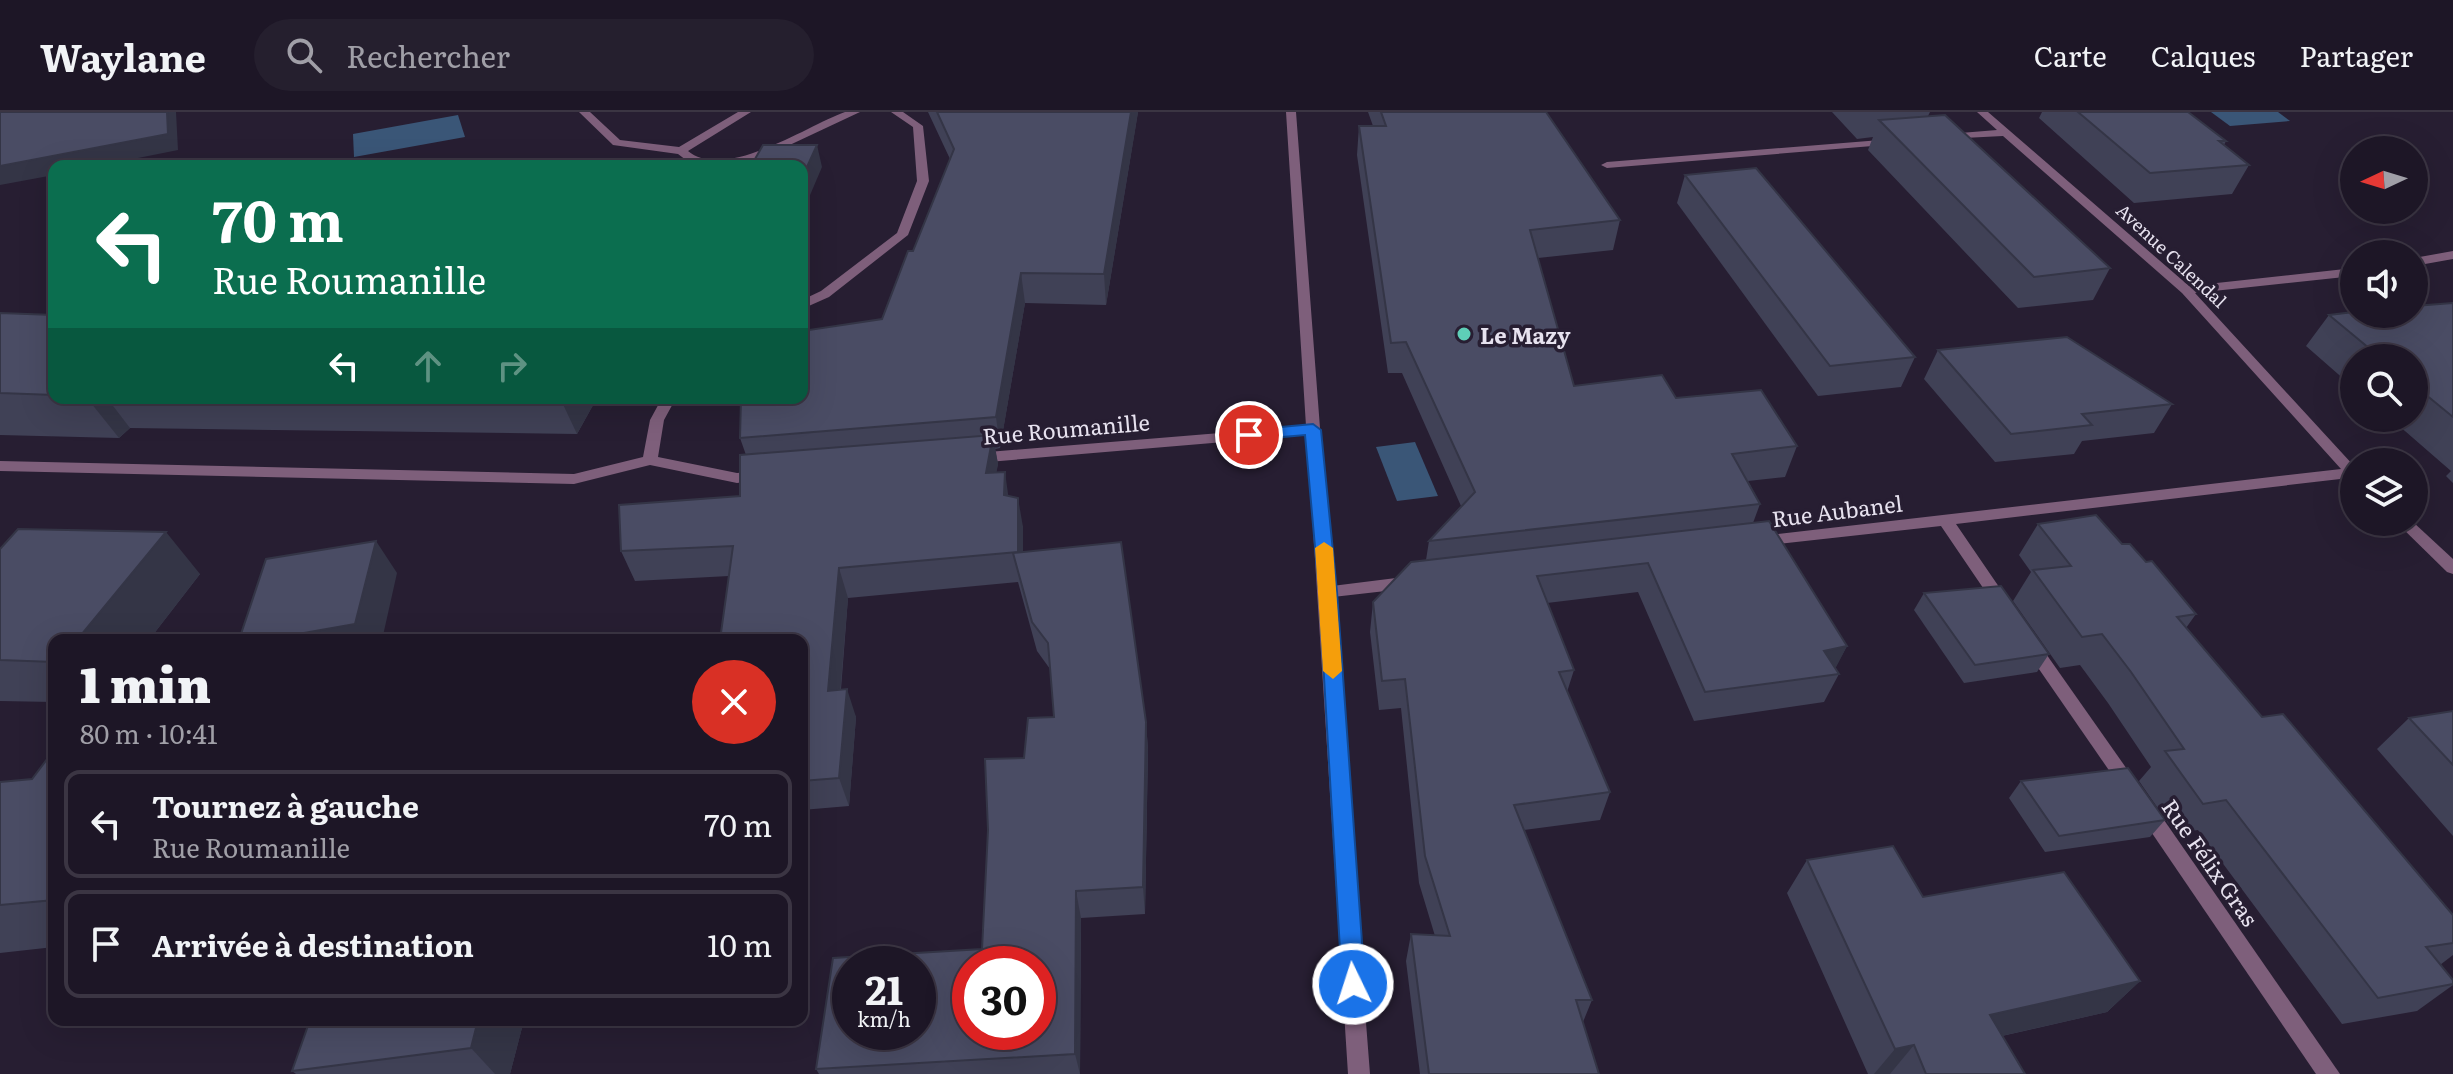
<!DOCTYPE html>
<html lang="fr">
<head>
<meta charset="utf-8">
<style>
  :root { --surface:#1d1626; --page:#251f2e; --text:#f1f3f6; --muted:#a09fa7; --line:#3b3543 }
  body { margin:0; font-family:Literata,serif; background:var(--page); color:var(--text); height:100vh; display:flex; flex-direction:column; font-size:30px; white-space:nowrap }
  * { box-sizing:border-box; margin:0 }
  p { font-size:26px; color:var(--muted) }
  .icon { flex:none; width:44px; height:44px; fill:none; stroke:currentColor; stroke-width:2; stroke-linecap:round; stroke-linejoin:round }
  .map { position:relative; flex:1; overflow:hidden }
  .details { position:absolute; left:48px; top:522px; width:760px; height:392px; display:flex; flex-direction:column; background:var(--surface); border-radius:16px; box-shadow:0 8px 32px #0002,0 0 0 2px var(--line) }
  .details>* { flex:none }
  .banner { position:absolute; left:48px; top:48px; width:760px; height:244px; border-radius:16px; box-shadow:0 8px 32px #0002,0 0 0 2px var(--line); background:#0b6e4f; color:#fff; overflow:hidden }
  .needle { width:52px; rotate:266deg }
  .controls { position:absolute; left:2340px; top:24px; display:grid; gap:16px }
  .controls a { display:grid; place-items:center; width:88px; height:88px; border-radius:50%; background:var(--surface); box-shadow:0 8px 32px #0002,0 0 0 2px var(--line); font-size:40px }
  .speed { position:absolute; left:832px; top:834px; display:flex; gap:16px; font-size:40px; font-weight:700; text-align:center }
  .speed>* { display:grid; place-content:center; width:104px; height:104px; border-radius:50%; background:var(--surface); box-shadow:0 8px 32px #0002,0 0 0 2px var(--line); line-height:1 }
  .speed small { font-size:20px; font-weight:400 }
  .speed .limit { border:12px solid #d22; background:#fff; color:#111 }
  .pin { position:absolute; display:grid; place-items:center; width:68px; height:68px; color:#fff; margin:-34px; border:4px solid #fff; border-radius:50%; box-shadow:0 2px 8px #0007 }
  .me { position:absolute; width:88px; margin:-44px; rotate:356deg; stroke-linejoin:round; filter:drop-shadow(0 0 6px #0008) }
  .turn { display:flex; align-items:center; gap:28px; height:168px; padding:0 32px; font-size:36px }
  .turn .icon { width:104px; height:104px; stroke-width:2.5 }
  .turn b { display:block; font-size:56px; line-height:68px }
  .lanes { display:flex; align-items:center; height:76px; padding:0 32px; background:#0003; justify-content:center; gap:40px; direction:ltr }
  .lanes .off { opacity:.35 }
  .round { display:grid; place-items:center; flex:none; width:84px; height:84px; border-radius:42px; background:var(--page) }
  .overview { display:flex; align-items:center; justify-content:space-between; height:136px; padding:0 32px }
  h1 { font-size:48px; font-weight:800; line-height:60px }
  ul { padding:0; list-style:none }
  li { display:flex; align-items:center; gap:24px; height:108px; margin:0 16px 12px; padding:0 16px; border:4px solid var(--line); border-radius:16px }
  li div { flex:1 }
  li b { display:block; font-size:30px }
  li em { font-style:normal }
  header { display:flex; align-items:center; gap:48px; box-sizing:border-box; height:112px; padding:0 40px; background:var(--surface); border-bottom:2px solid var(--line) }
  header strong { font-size:38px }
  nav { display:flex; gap:44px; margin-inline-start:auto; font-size:28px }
  .search { width:560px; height:72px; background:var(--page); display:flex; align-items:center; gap:20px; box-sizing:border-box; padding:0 28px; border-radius:44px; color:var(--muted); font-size:30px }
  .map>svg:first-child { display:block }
  .water { fill:#3a5677 }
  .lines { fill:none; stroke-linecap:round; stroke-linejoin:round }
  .minor { fill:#7e5f7b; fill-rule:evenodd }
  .wall { fill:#404156 }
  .shaded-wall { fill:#343546 }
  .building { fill:#4a4c64; stroke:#343546; stroke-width:2; fill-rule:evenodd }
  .route { fill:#1a73e8; stroke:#114b97; stroke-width:2 }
  .slow { fill:#f59e0b }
  .poi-dot { fill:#5eceb7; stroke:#271e32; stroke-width:3 }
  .labels { text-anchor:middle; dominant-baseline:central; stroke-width:7; stroke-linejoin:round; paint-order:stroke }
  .far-street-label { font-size:18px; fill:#e7e2ef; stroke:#271e32 }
  .poi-label { font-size:22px; font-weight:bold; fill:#e7e2ef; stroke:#271e32; text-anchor:start }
  .street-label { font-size:22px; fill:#e7e2ef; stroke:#271e32 }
</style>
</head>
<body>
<header>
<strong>Waylane</strong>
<div class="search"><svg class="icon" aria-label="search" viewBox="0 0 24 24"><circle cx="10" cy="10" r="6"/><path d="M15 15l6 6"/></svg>Rechercher</div>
<nav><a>Carte</a><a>Calques</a><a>Partager</a></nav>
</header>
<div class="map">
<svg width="2453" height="962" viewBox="0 0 2453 962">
  <rect width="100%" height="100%" fill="#271e32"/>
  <g class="water">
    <polygon points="2211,0 2278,0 2290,9 2230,14"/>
    <polygon points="458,3 465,25 354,45 353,22"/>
    <polygon points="1415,330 1438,384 1397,389 1376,335"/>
  </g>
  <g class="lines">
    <g class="minor">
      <path d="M579 0H590L620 28 679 35 738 0H751L688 39C725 70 806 14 845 0H860L779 38 732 54H699L690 51 678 42 613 33Z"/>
      <polygon points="891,0 903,0 923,14 929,69 908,123 829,185 802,197 802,188 821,179 897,121 917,69 913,15"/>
      <polygon points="1286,0 1296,0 1332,474 1412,464 1420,470 1412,476 1333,485 1370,962 1348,962 1307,323 976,351 969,346 976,341 1306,314"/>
      <polygon points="1977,0 1988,0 2189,174 2354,156 2354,164 2195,181 2354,354 2354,368 2349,366 1956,412 2010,491 2002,497 1996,495 1941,414 1761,434 1756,433 1753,429 1756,425 1761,424 2341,357 2182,181 2003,24 1944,27 1943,25 1948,22 1997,18"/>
      <polygon points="1893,27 1899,30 1897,32 1607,56 1601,53 1607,50"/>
      <polygon points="2453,139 2453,147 2414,154 2414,146"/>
      <polygon points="662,286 676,286 664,308 658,345 737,361 761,359 768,364 766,367 737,371 650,353 574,372 0,359 0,349 574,362 643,345 650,308"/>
      <polygon points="2396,410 2413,410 2453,447 2453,462 2447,460"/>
      <polygon points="2031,527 2037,529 2136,670 2139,675 2136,680 2130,683 2124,680 2025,537 2023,533 2025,529"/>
      <polygon points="2148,692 2155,695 2340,962 2316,962 2141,705 2139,700 2141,695"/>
    </g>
  </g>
  <g class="wall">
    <polygon points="928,0 1138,0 1106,193 1025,191 1000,336 995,337 998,352 996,360 1023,415 1023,440 1146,610 1148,638 1145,802 1081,806 1080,962 819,962 816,957 982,837 1024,646 1054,605 1050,557 1037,539 1018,470 848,486 841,577 856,605 849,694 802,698 802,528 729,464 635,469 621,439 740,384 746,343 740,326 882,207 913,139 950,47"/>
    <polygon points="1368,0 1546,0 1620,108 1613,138 1538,146 1574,274 1676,286 1797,334 1785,365 1748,369 1760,392 1753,411 1847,534 1835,556 1839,562 1824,590 1694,609 1638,480 1547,491 1574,558 1567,580 1610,680 1600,708 1524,718 1592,888 1583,910 1599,962 1420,962 1406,849 1411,822 1435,824 1419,771 1401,596 1379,598 1370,520 1373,490 1426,448 1429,429 1461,394 1402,261 1388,261 1357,43 1359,14 1373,14"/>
    <polygon points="1832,0 1930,0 1928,4 2110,156 2093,188 2018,196 1868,38 1873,25 1857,27"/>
    <polygon points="2042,0 2188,0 2226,29 2224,33 2249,53 2232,82 2134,91 2039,6"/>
    <polygon points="1685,63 1915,245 1901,275 1818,284 1677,91"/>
    <polygon points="2453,191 2453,371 2446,364 2451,359 2390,306 2414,306 2414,246 2354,246 2354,276 2306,234 2329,203"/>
    <polygon points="0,201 54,203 54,286 597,286 577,322 130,316 119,326 0,323"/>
    <polygon points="1938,238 2172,292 2154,321 2082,329 2074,342 1995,350 1924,267"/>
    <polygon points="2038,412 2122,432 2146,450 2196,502 2186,516 2262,605 2453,803 2453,843 2440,853 2453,868 2453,873 2417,899 2342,912 2198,718 2175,721 2139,669 2151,655 2108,591 2080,553 2060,556 2013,489 2031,460 2019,443"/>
    <polygon points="0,437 200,462 149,528 54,528 54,590 0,589"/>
    <polygon points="1924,481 2049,542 2037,560 1964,571 1914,498"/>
    <polygon points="2453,599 2453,724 2377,637 2409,606"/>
    <polygon points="54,638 54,835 0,841 0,670 32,667"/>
    <polygon points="2021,669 2165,708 2150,725 2045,740 2009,686"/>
    <polygon points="1807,748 1923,785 2140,869 2107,900 2002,924 2025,962 1868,962 1787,781"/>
    <polygon points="524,908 510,962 296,962 292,959"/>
  </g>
  <g class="shaded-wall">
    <polygon points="167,0 176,0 178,38 98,54 54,54 54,63 0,73 0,54"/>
    <polygon points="1131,0 1138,0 1106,193 1104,162"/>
    <polygon points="817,33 822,55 802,102 802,66"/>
    <polygon points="1021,161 1025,191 1000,336 996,305"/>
    <polygon points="87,286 107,286 130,316 119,326"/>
    <polygon points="560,286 597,286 577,322"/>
    <polygon points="993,323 998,352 991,391 986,361"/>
    <polygon points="1005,360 1009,389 1004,383"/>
    <polygon points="1018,386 1023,415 1023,470 1018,440"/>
    <polygon points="166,420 200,462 149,528 77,528"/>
    <polygon points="376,429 397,461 382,528 264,528"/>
    <polygon points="839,456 848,486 838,607 828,579"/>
    <polygon points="1847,534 1832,563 1824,539"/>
    <polygon points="847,577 856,605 849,694 839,666"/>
    <polygon points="1146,610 1148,638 1145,802 1143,775"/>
    <polygon points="1076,779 1081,806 1080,962 1075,942"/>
    <polygon points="2140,869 2107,900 1962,933 1990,903"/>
    <polygon points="478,908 524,908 510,962 495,962 471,936"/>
    <polygon points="1914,933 1890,962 1874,962 1895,937"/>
  </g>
  <g class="building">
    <polygon points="0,0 167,0 168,22 0,54"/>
    <polygon points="937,0 1131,0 1104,162 1021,161 996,305 740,326 741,286 802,286 802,219 882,207 908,139 913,139 954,37"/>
    <polygon points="1381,0 1546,0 1620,108 1530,118 1574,274 1662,263 1676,286 1761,278 1797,334 1732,342 1760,392 1429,429 1475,380 1406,230 1391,231 1359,14 1386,14"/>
    <polygon points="2078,0 2188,0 2226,29 2219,29 2249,53 2150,61"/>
    <polygon points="1945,3 2110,156 2034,165 1879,8"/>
    <polygon points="763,33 817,33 802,66 802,54 751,54"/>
    <polygon points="1756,56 1915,245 1830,254 1685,63"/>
    <polygon points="2453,191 2453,305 2414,273 2414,246 2381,246 2329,203 2354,200 2354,202 2414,202 2414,194"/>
    <polygon points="0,201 54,203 54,283 0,281"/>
    <polygon points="2067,225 2172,292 2082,302 2092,313 2011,322 1938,238"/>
    <polygon points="993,323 986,361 1005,360 1004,383 1018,386 1018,440 839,456 828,579 847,577 839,666 802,669 802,528 720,528 733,434 621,439 619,393 740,384 740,343"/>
    <polygon points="2096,403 2122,432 2130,432 2146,450 2152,449 2196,502 2177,505 2262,605 2283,602 2453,803 2453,831 2426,835 2453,868 2453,872 2378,886 2226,688 2203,692 2165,639 2184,637 2131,560 2102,522 2082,525 2033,458 2071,454 2038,412"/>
    <polygon points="1769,409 1847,534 1824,539 1839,562 1705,580 1648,451 1537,464 1574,558 1559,560 1610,680 1514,693 1592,888 1576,888 1599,962 1429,962 1411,822 1450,824 1425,744 1405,567 1382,569 1373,490 1411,450"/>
    <polygon points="18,417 166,420 77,528 54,528 54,550 0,548 0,437"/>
    <polygon points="376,429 355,512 264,528 239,528 266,447"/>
    <path d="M1121 430 1146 610 1143 775 1076 779 1075 942 816 957 833 846 982 837 988 718 985 647 1024 646 1028 606 1054 605 1048 531 1032 510 1013 441ZM850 852H918V920H850ZM970 852H1038V920H970Z"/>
    <polygon points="2001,474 2049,542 1975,553 1924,481"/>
    <polygon points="2453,599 2453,653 2409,606"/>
    <polygon points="54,638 54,788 0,793 0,670 32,667"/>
    <polygon points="2128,656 2165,708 2059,724 2021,669"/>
    <polygon points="1893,734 1923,785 2064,760 2140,869 1990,903 2025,962 1926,962 1914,933 1895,937 1807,748"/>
    <polygon points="310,908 478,908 471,936 292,959"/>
  </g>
  <polygon class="route" points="1313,312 1321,318 1337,480 1365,872 1362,879 1353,882 1345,879 1342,872 1319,480 1305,323 1249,328 1241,323 1249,318"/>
  <polygon class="slow" points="1324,430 1333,436 1342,559 1333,567 1323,559 1315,436"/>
  <circle class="poi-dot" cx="1464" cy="222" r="8"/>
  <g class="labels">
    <g class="far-street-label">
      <text transform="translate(2172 143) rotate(43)">Avenue Calendal</text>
    </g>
    <g class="poi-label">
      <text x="1480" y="222">Le Mazy</text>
    </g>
    <g class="street-label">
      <text transform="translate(1066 316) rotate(-5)">Rue Roumanille</text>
      <text transform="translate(1837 398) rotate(-7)">Rue Aubanel</text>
      <text transform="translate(2211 750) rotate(55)">Rue Félix Gras</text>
    </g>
  </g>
</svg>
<div class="controls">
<a><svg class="needle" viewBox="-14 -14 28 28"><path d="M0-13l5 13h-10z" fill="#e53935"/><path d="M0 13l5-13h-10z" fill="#a09fa7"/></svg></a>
<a><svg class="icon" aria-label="sound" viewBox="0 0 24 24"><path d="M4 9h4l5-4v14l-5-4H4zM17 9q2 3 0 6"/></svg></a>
<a><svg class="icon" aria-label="search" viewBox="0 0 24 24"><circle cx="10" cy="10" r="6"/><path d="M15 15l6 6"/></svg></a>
<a><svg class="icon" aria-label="layers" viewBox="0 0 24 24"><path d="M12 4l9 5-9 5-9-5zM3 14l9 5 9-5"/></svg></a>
</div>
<div class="speed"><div>21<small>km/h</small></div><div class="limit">30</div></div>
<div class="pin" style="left:1249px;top:323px;background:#d93025"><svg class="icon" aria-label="arrive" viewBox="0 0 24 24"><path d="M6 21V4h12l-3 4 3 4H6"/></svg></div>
<svg class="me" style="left:1353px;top:872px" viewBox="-20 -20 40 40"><circle r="17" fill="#1a73e8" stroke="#fff" stroke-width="3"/><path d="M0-11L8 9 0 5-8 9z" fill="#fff"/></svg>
<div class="banner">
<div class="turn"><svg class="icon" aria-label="left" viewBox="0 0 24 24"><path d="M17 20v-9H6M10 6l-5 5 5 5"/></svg><div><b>70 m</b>Rue Roumanille</div></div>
<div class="lanes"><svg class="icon" aria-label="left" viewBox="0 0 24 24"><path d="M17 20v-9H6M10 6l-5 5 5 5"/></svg><svg class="icon off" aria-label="ahead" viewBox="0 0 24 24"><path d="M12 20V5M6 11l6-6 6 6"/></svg><svg class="icon off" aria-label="right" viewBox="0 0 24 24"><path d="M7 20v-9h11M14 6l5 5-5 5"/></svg></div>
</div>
<section class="details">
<div class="overview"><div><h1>1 min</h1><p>80 m · 10:41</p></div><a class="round" style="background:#d93025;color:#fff"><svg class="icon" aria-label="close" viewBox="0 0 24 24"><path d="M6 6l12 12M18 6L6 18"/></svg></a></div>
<ul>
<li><svg class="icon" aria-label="left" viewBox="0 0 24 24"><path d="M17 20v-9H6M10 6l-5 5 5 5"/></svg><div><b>Tournez à gauche</b><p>Rue Roumanille</p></div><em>70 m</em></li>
<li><svg class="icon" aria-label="arrive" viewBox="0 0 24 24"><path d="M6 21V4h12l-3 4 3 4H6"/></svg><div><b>Arrivée à destination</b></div><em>10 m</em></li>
</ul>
</section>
</div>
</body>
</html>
